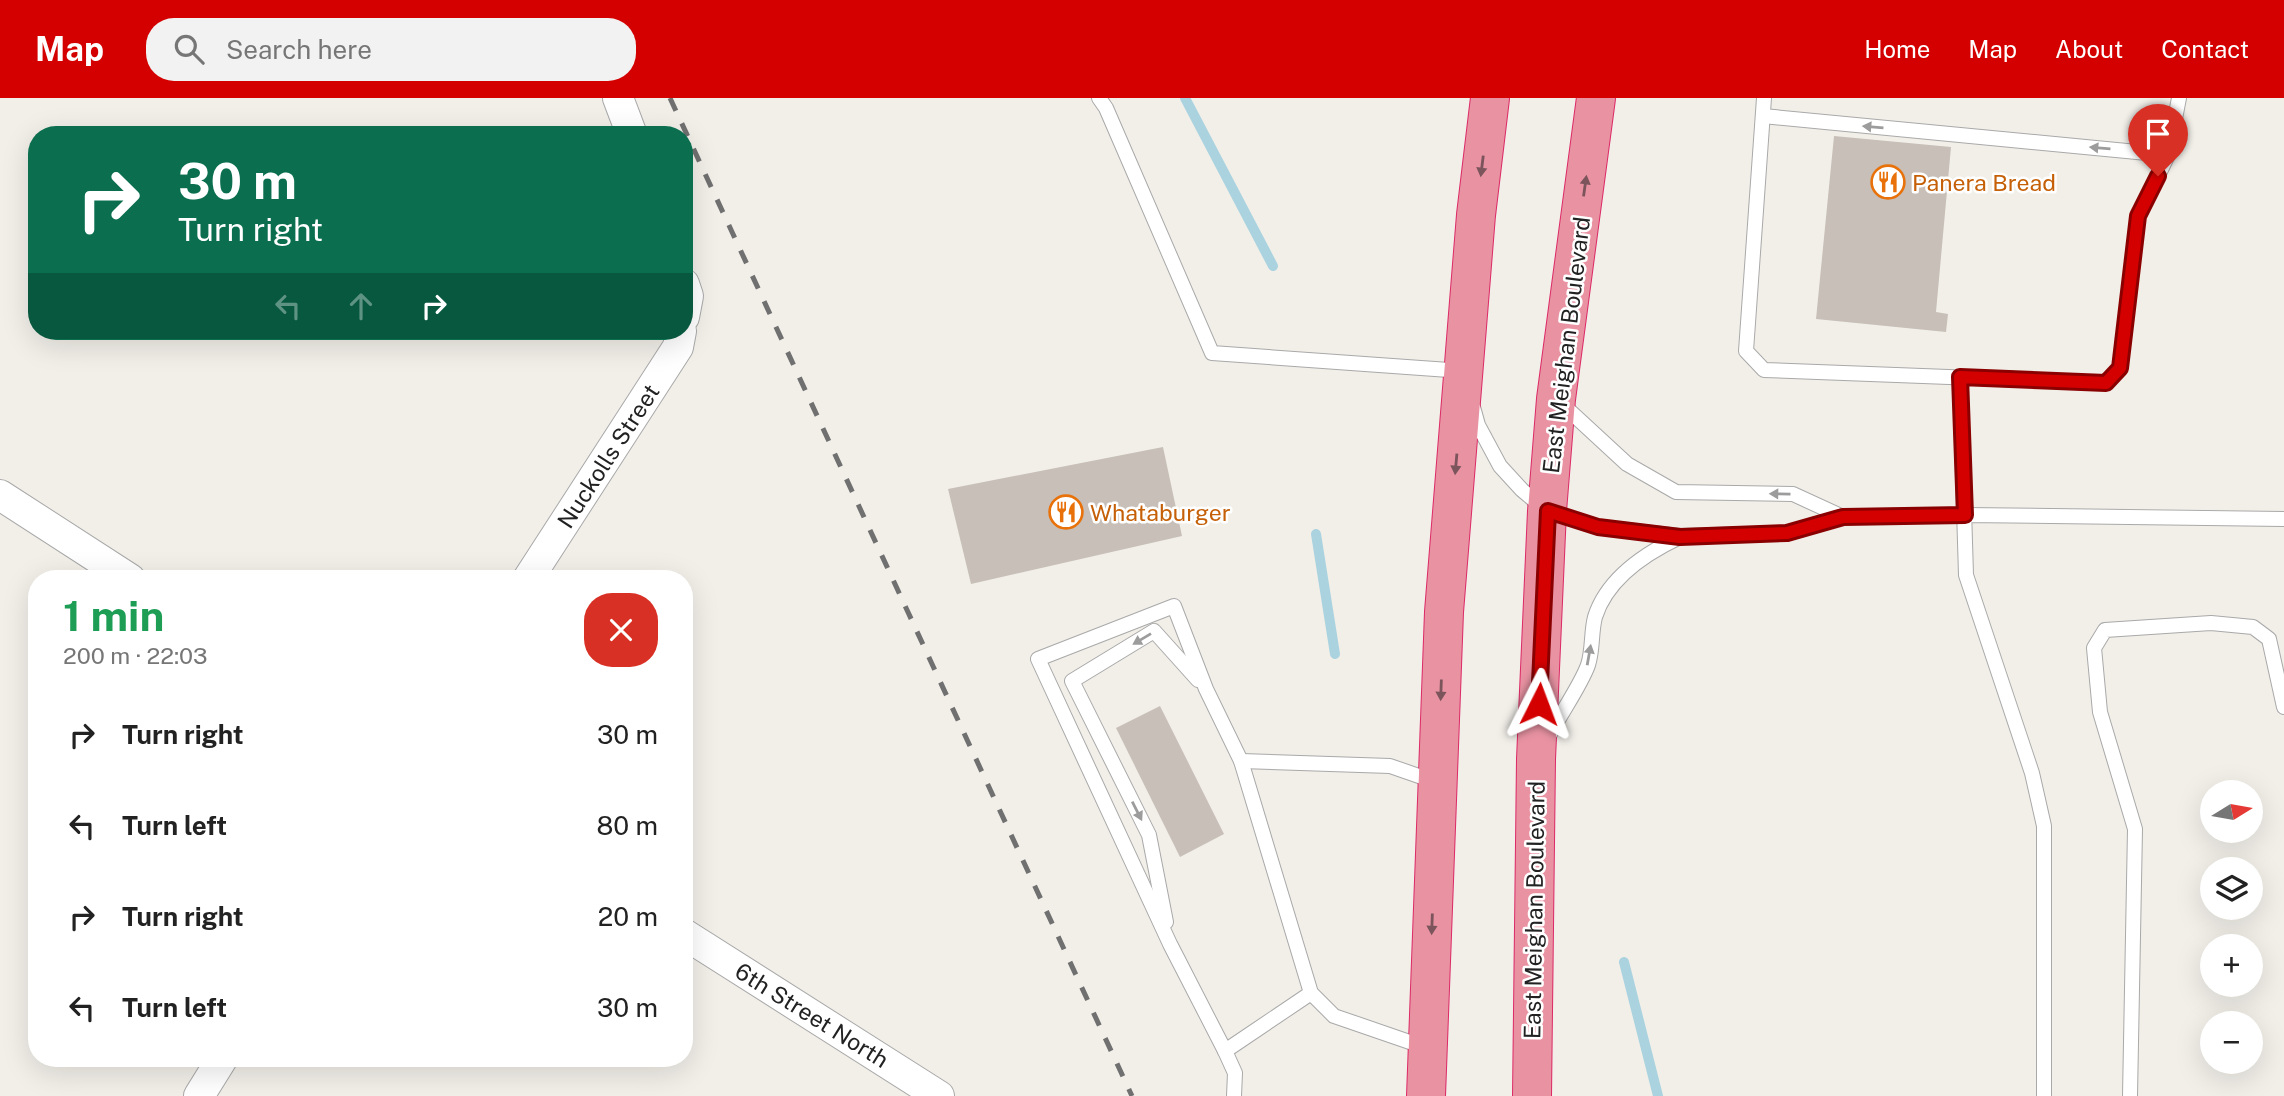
<!DOCTYPE html>
<html lang="en">
<head>
<meta charset="utf-8">
<style>
  :root { --surface:#fff; --page:#f2f2f2; --text:#222; --muted:#767676; --accent:#d40000 }
  body { margin:0; font-family:"Public Sans",sans-serif; background:var(--page); color:var(--text); height:100vh; display:flex; flex-direction:column; font-size:26px; white-space:nowrap }
  * { box-sizing:border-box; margin:0 }
  p { font-size:23px; color:var(--muted) }
  .icon { flex:none; width:38px; height:38px; fill:none; stroke:currentColor; stroke-width:2; stroke-linecap:round; stroke-linejoin:round }
  .map { position:relative; flex:1; overflow:hidden }
  .sheet { position:absolute; left:28px; top:472px; width:665px; height:497px; display:flex; flex-direction:column; background:var(--surface); border-radius:28px; box-shadow:0 7px 28px #0002 }
  .sheet>* { flex:none }
  .top-card { position:absolute; left:28px; top:28px; width:665px; height:214px; border-radius:28px; box-shadow:0 7px 28px #0002; background:#0b6e4f; color:#fff; overflow:hidden }
  .needle { width:46px; rotate:79deg }
  .buttons { position:absolute; left:2200px; top:682px; display:grid; gap:14px }
  .buttons a { display:grid; place-items:center; width:63px; height:63px; border-radius:50%; background:var(--surface); box-shadow:0 7px 28px #0002; font-size:35px }
  .pin { position:absolute; display:grid; place-items:center; width:60px; height:60px; color:#fff; margin:-72px -30px; border-radius:50% 50% 50% 0; rotate:-45deg; box-shadow:0 0 7px #0007 }
  .pin .icon { rotate:45deg }
  .me { position:absolute; width:77px; margin:-38px; rotate:3deg; stroke-linejoin:round; filter:drop-shadow(0 0 5px #0008) }
  .turn { display:flex; align-items:center; gap:24px; height:147px; padding:0 35px; font-size:32px }
  .turn .icon { width:91px; height:91px; stroke-width:2.5 }
  .turn b { display:block; font-size:49px; line-height:60px }
  .lanes { display:flex; align-items:center; height:66px; padding:0 35px; background:#0003; justify-content:center; gap:35px; direction:ltr }
  .lanes .off { opacity:.35 }
  .round { display:grid; place-items:center; flex:none; width:74px; height:74px; border-radius:28px; background:var(--page) }
  .headline { display:flex; align-items:center; justify-content:space-between; height:119px; padding:0 35px }
  h1 { font-size:42px; font-weight:700; line-height:52px; color:#1e9e55 }
  ul { padding:0; list-style:none }
  li { display:flex; align-items:center; gap:21px; height:91px; padding:0 35px }
  li div { flex:1 }
  li b { display:block; font-size:26px }
  li em { font-style:normal }
  header { display:flex; align-items:center; gap:42px; box-sizing:border-box; height:98px; padding:0 35px; background:var(--accent); color:#fff }
  header strong { font-size:33px }
  nav { display:flex; gap:38px; margin-inline-start:auto; font-size:24px }
  .search { width:490px; height:63px; background:var(--page); display:flex; align-items:center; gap:18px; box-sizing:border-box; padding:0 24px; border-radius:28px; color:var(--muted); font-size:26px }
  .map>svg:first-child { display:block }
  .lines { fill:none; stroke-linecap:round; stroke-linejoin:round }
  .stream { stroke:#aad3df; stroke-width:10 }
  .building { fill:#c7bfb8 }
  .lane-casing { stroke:#a9a9a9; stroke-width:16 }
  .street-casing { stroke:#a9a9a9; stroke-width:32 }
  .highway-casing { stroke:#dc2a67; stroke-width:40 }
  .lane { stroke:#fff; stroke-width:14 }
  .street { stroke:#fff; stroke-width:30 }
  .highway { stroke:#e892a2; stroke-width:38 }
  .rail { stroke:#707070; stroke-width:5; stroke-dasharray:14 14; stroke-linecap:butt }
  .oneway { fill:#9c9c9c }
  .oneway2 { fill:#7b545c }
  .route-casing { stroke:#8a0000; stroke-width:18 }
  .route { stroke:#d40000; stroke-width:12 }
  .labels { text-anchor:middle; dominant-baseline:central; stroke-width:5; stroke-linejoin:round; paint-order:stroke }
  .food-label { font-size:23px; fill:#c56008; stroke:#fff; text-anchor:start }
  .street-label { font-size:23px; fill:#222; stroke:#fff }
</style>
</head>
<body>
<header>
<strong>Map</strong>
<div class="search"><svg class="icon" aria-label="search" viewBox="0 0 24 24"><circle cx="10" cy="10" r="6"/><path d="M15 15l6 6"/></svg>Search here</div>
<nav><a>Home</a><a>Map</a><a>About</a><a>Contact</a></nav>
</header>
<div class="map">
<svg width="2284" height="998" viewBox="0 0 2284 998">
  <rect width="100%" height="100%" fill="#f2efe9"/>
  <g class="lines">
    <g class="stream">
      <polyline points="1185,0 1273,168"/>
      <polyline points="1316,436 1335,556"/>
      <polyline points="1624,864 1658,998"/>
    </g>
  </g>
  <g class="building">
    <polygon points="1834,38 1951,49 1936,214 1948,216 1946,234 1816,221"/>
    <polygon points="1163,349 1182,438 971,486 948,391"/>
    <polygon points="1160,608 1224,736 1180,759 1116,630"/>
  </g>
  <g class="lines">
    <defs>
      <g id="lane">
        <polyline points="1099,0 1106,10 1212,255 1463,273"/>
        <polyline points="1764,0 1746,253 1764,272 2106,285 2120,270 2138,119 2168,57 2179,0"/>
        <polyline points="1763,18 2168,57"/>
        <polyline points="1960,280 1966,477 2032,675 2044,728 2044,998"/>
        <polyline points="1562,306 1627,366 1676,394 1793,396 1843,419"/>
        <polyline points="1473,309 1478,327 1500,368 1522,392 1547,413 1598,429 1680,438 1787,435 1843,419 1965,417 2284,421"/>
        <path d="M1549 638C1559 618 1581 587 1588 567 1593 552 1591 534 1595 519 1607 481 1646 455 1680 439"/>
        <polyline points="1241,663 1390,668 1436,684"/>
        <polyline points="1166,824 1149,737 1072,583 1154,533 1198,582"/>
        <polyline points="1311,895 1225,953 1170,846 1038,561 1174,508 1206,591 1241,663 1311,895 1334,918 1427,950"/>
        <polyline points="1225,953 1235,975 1234,998"/>
        <polyline points="2130,998 2135,731 2100,614 2094,550 2105,532 2211,525 2253,529 2269,541 2284,609"/>
      </g>
      <g id="street">
        <polyline points="618,0 632,37"/>
        <polyline points="684,186 688,198 684,219"/>
        <polyline points="0,397 130,481"/>
        <polyline points="528,481 678,249 681,233"/>
        <polyline points="684,836 939,998"/>
        <polyline points="199,998 222,961"/>
      </g>
      <g id="highway">
        <polyline points="1426,998 1444,514 1476,117 1490,0"/>
        <polyline points="1532,998 1536,661 1547,413 1556,301 1596,0"/>
      </g>
    </defs>
    <use href="#lane" class="lane-casing"/>
    <use href="#street" class="street-casing"/>
    <use href="#highway" class="highway-casing"/>
    <use href="#lane" class="lane"/>
    <use href="#street" class="street"/>
    <use href="#highway" class="highway"/>
    <polyline class="rail" points="670,0 1132,998"/>
  </g>
  <defs><path id="oneway-solid" d="M-6-.8H1V-3.2L6.5 0L1 3.2V.8H-6Z" transform="scale(1.75)"/></defs>
  <g class="oneway">
    <use href="#oneway-solid" transform="translate(1873 29) rotate(-175)"/>
    <use href="#oneway-solid" transform="translate(2100 50) rotate(-175)"/>
    <use href="#oneway-solid" transform="translate(1780 396) rotate(-179)"/>
    <use href="#oneway-solid" transform="translate(1142 541) rotate(149)"/>
    <use href="#oneway-solid" transform="translate(1589 557) rotate(-80)"/>
    <use href="#oneway-solid" transform="translate(1137 713) rotate(63)"/>
  </g>
  <g class="oneway2">
    <use href="#oneway-solid" transform="translate(1482 68) rotate(97)"/>
    <use href="#oneway-solid" transform="translate(1585 88) rotate(-82)"/>
    <use href="#oneway-solid" transform="translate(1456 366) rotate(95)"/>
    <use href="#oneway-solid" transform="translate(1441 592) rotate(92)"/>
    <use href="#oneway-solid" transform="translate(1432 826) rotate(92)"/>
  </g>
  <g class="lines">
    <defs>
      <polyline id="route" points="1539,606 1548,413 1598,429 1680,439 1787,435 1843,419 1965,417 1960,279 2106,285 2120,270 2138,118 2158,78"/>
    </defs>
    <use href="#route" class="route-casing"/>
    <use href="#route" class="route"/>
  </g>
  <defs>
    <symbol id="restaurant-ring" viewBox="-11 -11 22 22"><circle r="9.5" fill="#fff" stroke="#e8710a" stroke-width="1.5"/><path d="M-5-6h1v4h1v-4h1v4h1v-4h1v5L-1.5 .5V6h-2V.5L-5-1ZM5-6V6H3V1.5H1.5Q1.5-4 5-6Z" fill="#e8710a"/></symbol>
  </defs>
  <g fill-rule="evenodd">
    <use href="#restaurant-ring" x="1869" y="65" width="38" height="38"/>
    <use href="#restaurant-ring" x="1047" y="395" width="38" height="38"/>
  </g>
  <g class="labels">
    <g class="food-label">
      <text x="1912" y="84">Panera Bread</text>
      <text x="1090" y="414">Whataburger</text>
    </g>
    <g class="street-label">
      <text transform="translate(1566 247) rotate(-83)">East Meighan Boulevard</text>
      <text transform="translate(608 358) rotate(-57)">Nuckolls Street</text>
      <text transform="translate(1534 812) rotate(-89)">East Meighan Boulevard</text>
      <text transform="translate(812 917) rotate(32)">6th Street North</text>
    </g>
  </g>
</svg>
<div class="buttons">
<a><svg class="needle" viewBox="-14 -14 28 28"><path d="M0-13l5 13h-10z" fill="#e53935"/><path d="M0 13l5-13h-10z" fill="#767676"/></svg></a>
<a><svg class="icon" aria-label="layers" viewBox="0 0 24 24"><path d="M12 4l9 5-9 5-9-5zM3 14l9 5 9-5"/></svg></a>
<a>+</a>
<a>−</a>
</div>
<div class="pin" style="left:2158px;top:78px;background:#d93025"><svg class="icon" aria-label="arrive" viewBox="0 0 24 24"><path d="M6 21V4h12l-3 4 3 4H6"/></svg></div>
<svg class="me" style="left:1539px;top:606px" viewBox="-20 -20 40 40"><path d="M0-17L14 15 0 8-14 15z" fill="#d40000" stroke="#fff" stroke-width="4"/></svg>
<div class="top-card">
<div class="turn"><svg class="icon" aria-label="right" viewBox="0 0 24 24"><path d="M7 20v-9h11M14 6l5 5-5 5"/></svg><div><b>30 m</b>Turn right</div></div>
<div class="lanes"><svg class="icon off" aria-label="left" viewBox="0 0 24 24"><path d="M17 20v-9H6M10 6l-5 5 5 5"/></svg><svg class="icon off" aria-label="ahead" viewBox="0 0 24 24"><path d="M12 20V5M6 11l6-6 6 6"/></svg><svg class="icon" aria-label="right" viewBox="0 0 24 24"><path d="M7 20v-9h11M14 6l5 5-5 5"/></svg></div>
</div>
<section class="sheet">
<div class="headline"><div><h1>1 min</h1><p>200 m · 22:03</p></div><a class="round" style="background:#d93025;color:#fff"><svg class="icon" aria-label="close" viewBox="0 0 24 24"><path d="M6 6l12 12M18 6L6 18"/></svg></a></div>
<ul>
<li><svg class="icon" aria-label="right" viewBox="0 0 24 24"><path d="M7 20v-9h11M14 6l5 5-5 5"/></svg><div><b>Turn right</b></div><em>30 m</em></li>
<li><svg class="icon" aria-label="left" viewBox="0 0 24 24"><path d="M17 20v-9H6M10 6l-5 5 5 5"/></svg><div><b>Turn left</b></div><em>80 m</em></li>
<li><svg class="icon" aria-label="right" viewBox="0 0 24 24"><path d="M7 20v-9h11M14 6l5 5-5 5"/></svg><div><b>Turn right</b></div><em>20 m</em></li>
<li><svg class="icon" aria-label="left" viewBox="0 0 24 24"><path d="M17 20v-9H6M10 6l-5 5 5 5"/></svg><div><b>Turn left</b></div><em>30 m</em></li>
</ul>
</section>
</div>
</body>
</html>
